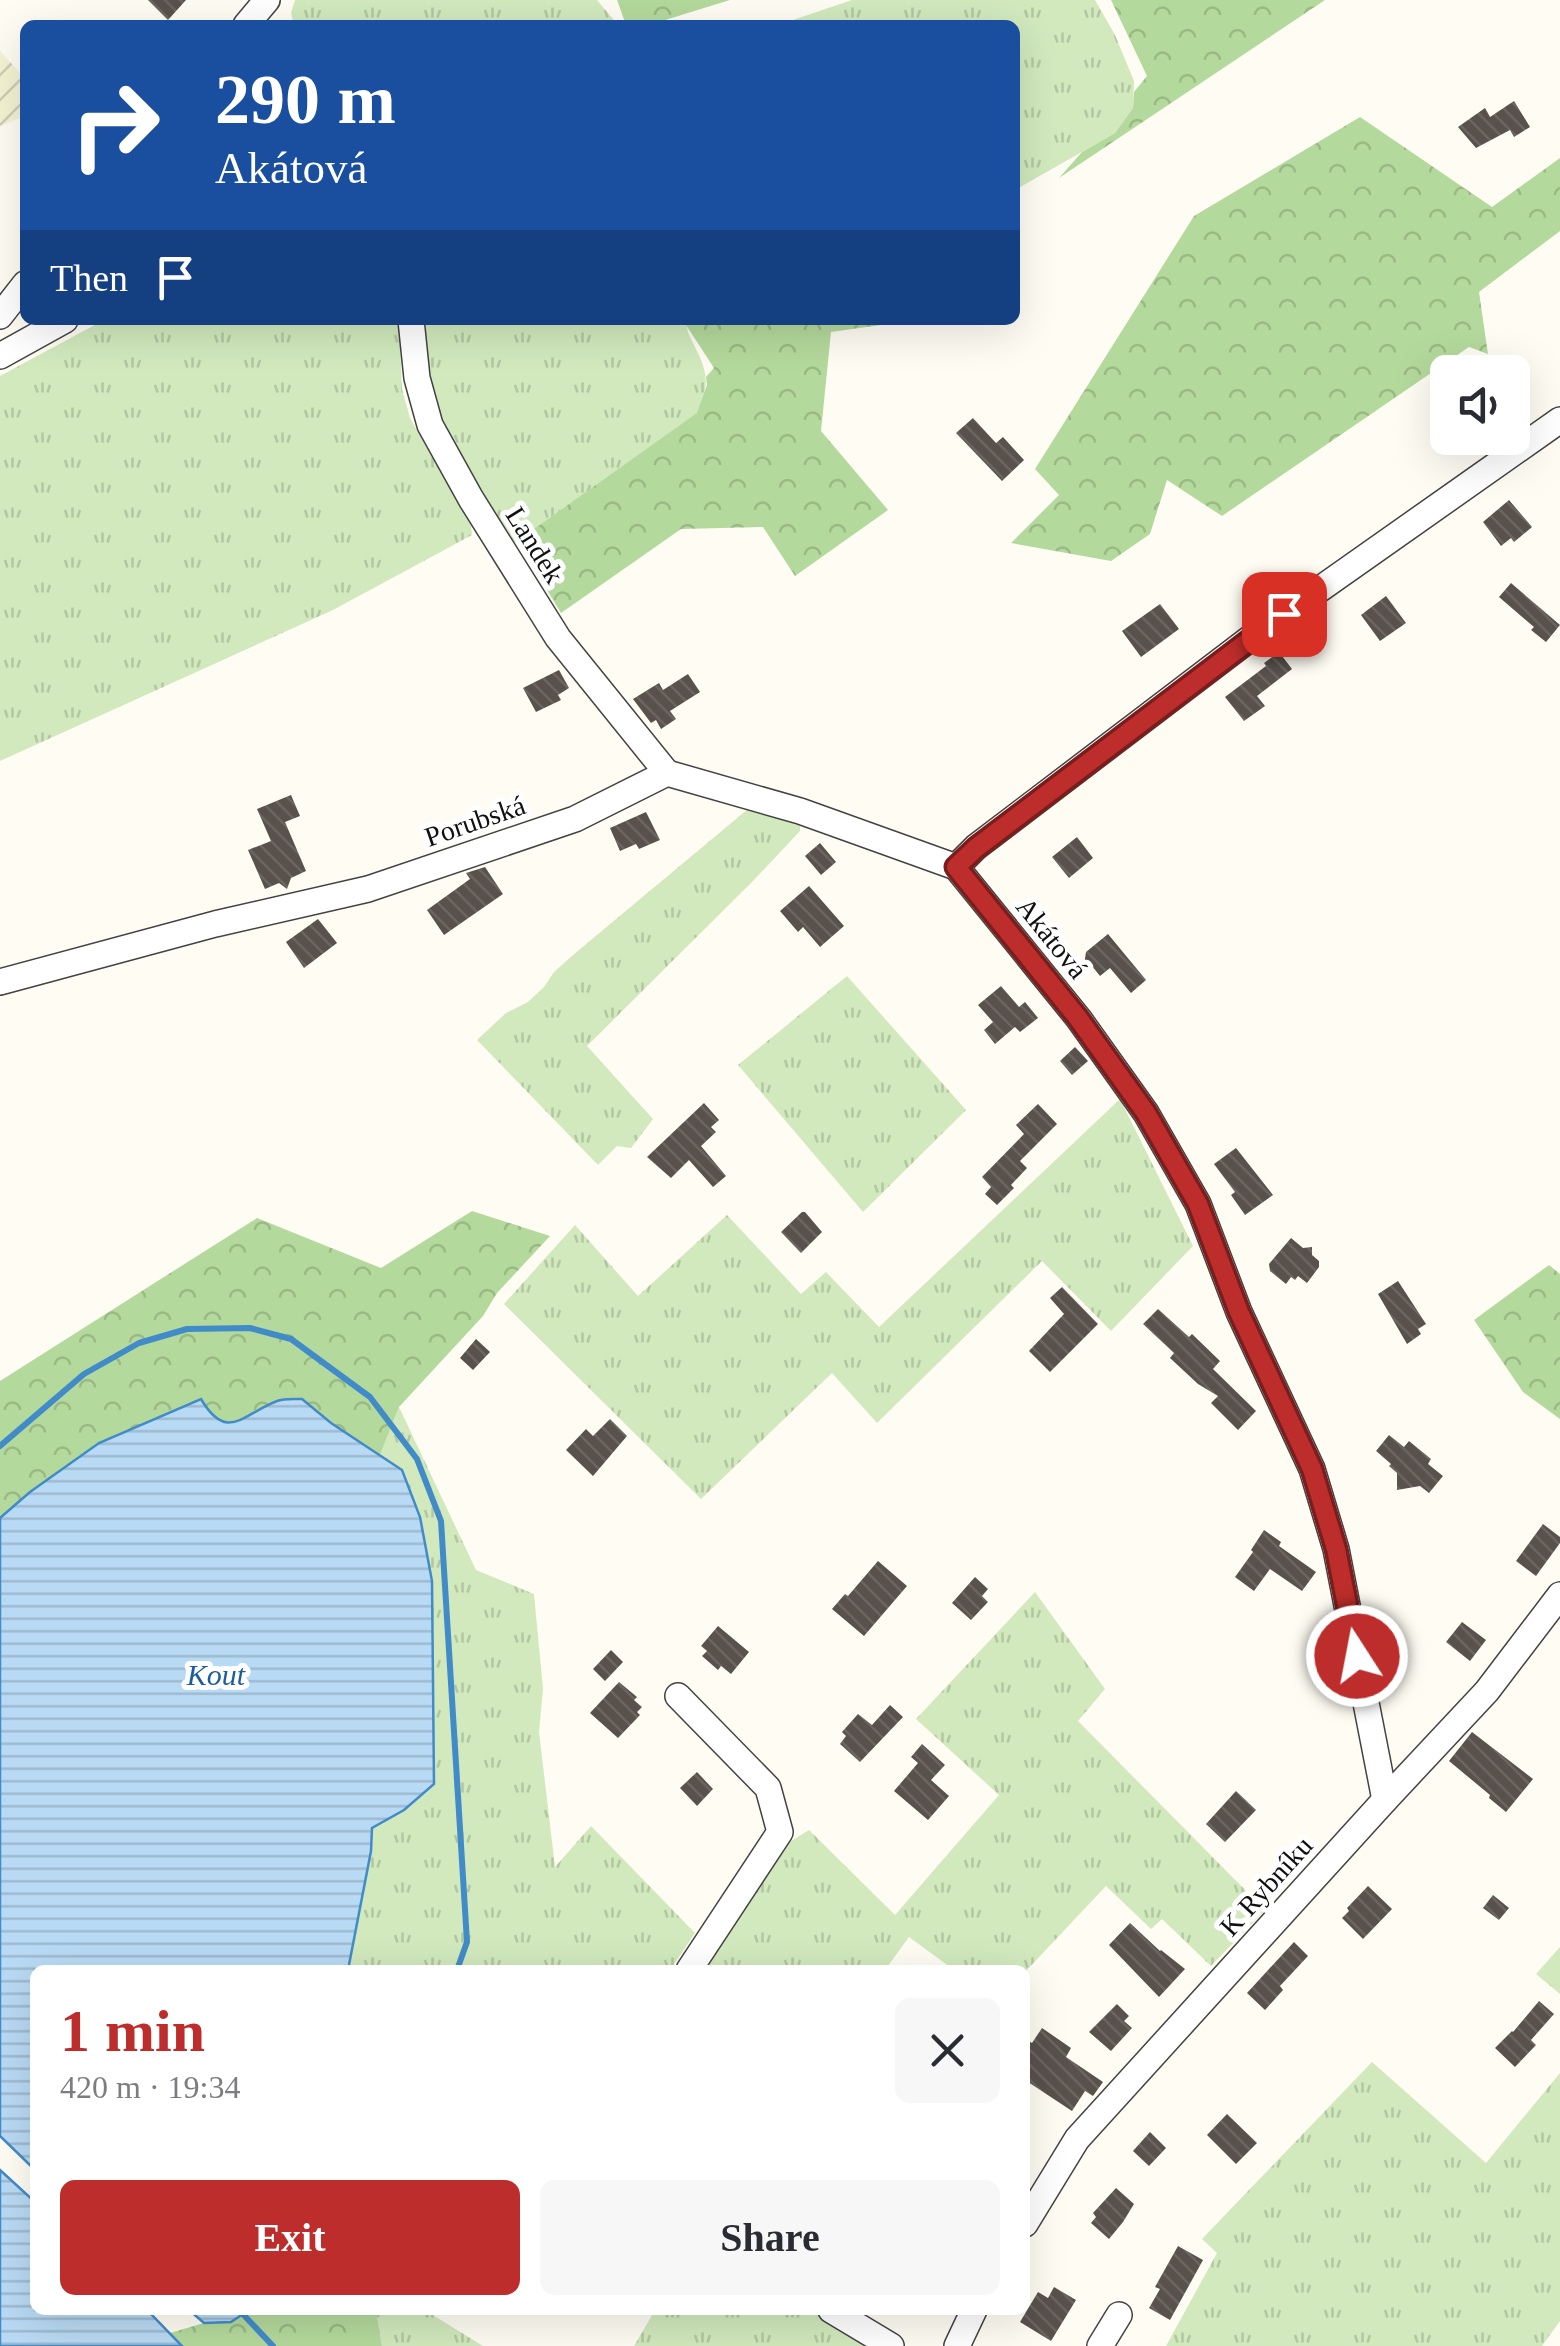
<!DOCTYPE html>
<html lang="en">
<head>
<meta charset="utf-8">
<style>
  :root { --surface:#fff; --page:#f7f7f7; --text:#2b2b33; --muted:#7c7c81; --accent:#bc2d2b }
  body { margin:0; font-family:"Times New Roman",serif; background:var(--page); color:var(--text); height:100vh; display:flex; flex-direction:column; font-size:38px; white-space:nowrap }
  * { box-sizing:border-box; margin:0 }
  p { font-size:32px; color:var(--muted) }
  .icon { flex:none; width:55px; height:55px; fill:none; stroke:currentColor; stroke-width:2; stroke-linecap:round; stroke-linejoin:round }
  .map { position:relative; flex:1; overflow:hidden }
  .sheet { position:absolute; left:30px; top:1965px; width:1000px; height:350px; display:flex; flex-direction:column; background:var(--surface); border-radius:15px; box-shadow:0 10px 40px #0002 }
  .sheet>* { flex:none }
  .hud { position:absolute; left:20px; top:20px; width:1000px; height:305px; border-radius:15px; box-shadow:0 10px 40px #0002; background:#1a4fa0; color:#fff; overflow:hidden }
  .tools { position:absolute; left:1430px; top:355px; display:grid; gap:20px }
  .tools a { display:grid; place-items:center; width:100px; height:100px; border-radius:15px; background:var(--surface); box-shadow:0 10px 40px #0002; font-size:50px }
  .pin { position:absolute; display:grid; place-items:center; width:85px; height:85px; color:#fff; margin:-42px; border-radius:20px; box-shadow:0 5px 15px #0006 }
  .me { position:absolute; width:110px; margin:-55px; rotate:349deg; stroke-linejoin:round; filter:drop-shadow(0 0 8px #0008) }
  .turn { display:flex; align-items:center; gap:35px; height:210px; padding:0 30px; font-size:45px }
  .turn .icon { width:130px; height:130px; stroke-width:2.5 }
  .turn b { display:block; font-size:70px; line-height:85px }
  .then { display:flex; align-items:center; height:95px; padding:0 30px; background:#0003; gap:20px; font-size:38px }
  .round { display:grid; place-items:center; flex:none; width:105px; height:105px; border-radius:15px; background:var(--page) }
  .headline { display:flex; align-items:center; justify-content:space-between; height:170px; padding:0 30px }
  h1 { font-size:60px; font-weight:700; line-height:75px; color:var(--accent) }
  .action { display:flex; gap:20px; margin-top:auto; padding:20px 30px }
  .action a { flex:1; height:115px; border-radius:15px; background:var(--accent); color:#fff; font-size:40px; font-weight:700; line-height:115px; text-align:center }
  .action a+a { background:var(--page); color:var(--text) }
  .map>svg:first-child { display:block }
  .farmland { fill:url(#farmland-furrows) }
  .grass { fill:url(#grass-tufts) }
  .forest { fill:url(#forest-crowns) }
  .water { fill:url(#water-rules); stroke:#428bc9; stroke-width:2.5 }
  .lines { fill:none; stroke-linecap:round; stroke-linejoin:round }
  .stream { stroke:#428bc9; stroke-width:6 }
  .building { fill:url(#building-back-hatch) }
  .minor-casing { stroke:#434343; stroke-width:28 }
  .minor { stroke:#fff; stroke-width:25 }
  .route-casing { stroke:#7a1d1c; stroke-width:25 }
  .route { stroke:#bc2d2b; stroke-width:18 }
  .labels { text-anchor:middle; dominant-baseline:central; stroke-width:10; stroke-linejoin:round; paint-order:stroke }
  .street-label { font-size:28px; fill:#101010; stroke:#fff }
  .water-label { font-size:30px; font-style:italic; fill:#1c5d9e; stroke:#fff }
</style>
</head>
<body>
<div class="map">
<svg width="1560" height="2346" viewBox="0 0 1560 2346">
  <defs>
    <pattern id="farmland-furrows" width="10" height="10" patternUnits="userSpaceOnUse" patternTransform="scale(2.5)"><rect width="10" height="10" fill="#f4f3d3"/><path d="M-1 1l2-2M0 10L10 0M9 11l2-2" fill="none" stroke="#d0cfb4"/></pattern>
    <pattern id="grass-tufts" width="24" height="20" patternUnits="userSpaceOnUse" patternTransform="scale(2.5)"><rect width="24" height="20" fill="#d1e9bd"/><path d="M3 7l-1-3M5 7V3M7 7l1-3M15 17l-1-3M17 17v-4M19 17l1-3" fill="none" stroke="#b2c7a1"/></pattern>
    <pattern id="forest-crowns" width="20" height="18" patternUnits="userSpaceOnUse" patternTransform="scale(2.5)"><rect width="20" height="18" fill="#b4d99c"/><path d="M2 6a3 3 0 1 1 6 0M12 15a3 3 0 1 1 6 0" fill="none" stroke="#9ab985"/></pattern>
    <pattern id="water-rules" width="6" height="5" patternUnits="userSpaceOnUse" patternTransform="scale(2.5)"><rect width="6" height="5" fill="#b9daf4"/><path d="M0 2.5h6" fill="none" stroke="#9ebad0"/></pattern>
    <pattern id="building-back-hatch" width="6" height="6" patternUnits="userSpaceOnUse" patternTransform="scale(2.5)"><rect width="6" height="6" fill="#58514c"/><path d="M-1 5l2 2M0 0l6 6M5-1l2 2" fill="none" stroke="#6b6561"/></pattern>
  </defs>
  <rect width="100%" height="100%" fill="#fffdf3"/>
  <polygon class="farmland" points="0,51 25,78 25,116 0,126"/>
  <g class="grass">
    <polygon points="295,0 597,0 618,25 294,25 291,13"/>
    <polygon points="852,0 1095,0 1115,35 1134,81 1133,108 1115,133 1015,190 1015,25 778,25"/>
    <polygon points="104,320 399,320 402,389 410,418 471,526 472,535 333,610 0,761 0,376"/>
    <path d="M419 320 484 322 687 320C686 330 689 334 693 343 708 372 710 383 698 413L513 544 502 532 429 404Z"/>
    <polygon points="748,809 800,826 800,831 753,881 587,1046 653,1119 631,1148 617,1146 598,1165 477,1040 506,1013 528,1002 544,987 554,972 573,955"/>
    <polygon points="847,976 966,1110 863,1212 738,1065"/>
    <polygon points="1120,1099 1193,1246 1111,1331 1042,1261 877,1423 832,1373 701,1499 504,1304 575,1225 638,1296 727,1215 801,1294 826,1272 879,1327"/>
    <polygon points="399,1407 476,1570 534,1594 543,1689 539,1732 555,1867 591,1826 695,1933 670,1970 348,1970 371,1851 372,1827 404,1810 402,1470 380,1455"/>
    <polygon points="1035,1592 1105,1689 1078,1721 1265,1910 1211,1966 1162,1919 1151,1929 1106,1886 1025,1972 954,1970 909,1937 885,1970 701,1970 780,1848 809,1830 895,1915 999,1795 916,1719"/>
    <polygon points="1560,1947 1560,1994 1536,1974"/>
    <polygon points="1372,2062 1486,2163 1560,2073 1560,2321 1542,2346 1166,2346 1217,2253 1202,2239"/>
    <polygon points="376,2310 429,2310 428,2312 483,2346 382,2346"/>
    <polygon points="655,2310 812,2310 869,2346 634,2346"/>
  </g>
  <g class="forest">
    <polygon points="617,0 730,0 649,25 626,25"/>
    <polygon points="1111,0 1325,0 1059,178 1082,152 1115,133 1133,108 1134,92 1147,76"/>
    <polygon points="1360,117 1492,207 1560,158 1560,231 1479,292 1488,354 1469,347 1222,516 1167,480 1150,534 1111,561 1011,543 1059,495 1035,469 1194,216"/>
    <polygon points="687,320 894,320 895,323 831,332 821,431 888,510 795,576 763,527 681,529 561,613 517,541 697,413 707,385 706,377 714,368 686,325"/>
    <path d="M472 1211 550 1236 497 1293 483 1316 399 1407 380 1455 331 1423 302 1399C294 1399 284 1398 277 1401 242 1414 228 1443 201 1399L99 1443 30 1492 0 1518V1381L257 1218 381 1268Z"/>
    <polygon points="1549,1265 1560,1274 1560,1419 1523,1392 1474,1320"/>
    <polygon points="249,2310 376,2310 382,2346 182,2346 170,2333 204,2323 231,2322"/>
  </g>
  <g class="water">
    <path d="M201 1399C227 1443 243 1414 277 1401 284 1398 294 1399 302 1399L331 1423 402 1470 420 1517 432 1581 434 1784 404 1810 372 1828 371 1851 348 1970H35V2170L0 2136V1518L30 1492 99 1443Z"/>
    <polygon points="0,2170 35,2202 35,2310 147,2310 182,2346 0,2346"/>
    <polygon points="189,2310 249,2310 231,2322 204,2323"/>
  </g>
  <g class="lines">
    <g class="stream">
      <polyline points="0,1446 84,1374 139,1343 187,1329 250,1328 291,1339 370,1397 417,1459 441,1521 467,1942 457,1970"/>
      <polyline points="239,2310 273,2346"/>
    </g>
  </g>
  <g class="building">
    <polygon points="148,0 186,0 168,20"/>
    <polygon points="1514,101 1530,127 1514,137 1510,130 1476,148 1458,127 1485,108 1490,117"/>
    <polygon points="973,418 996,443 1003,437 1024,460 1002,481 956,433"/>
    <polygon points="1509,500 1532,527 1514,542 1511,538 1501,546 1483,522"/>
    <polygon points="1511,583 1560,625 1546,642 1531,630 1534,627 1499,597"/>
    <polygon points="1386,596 1406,623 1380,641 1361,615"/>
    <polygon points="1160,604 1179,629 1141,657 1122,631"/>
    <polygon points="1279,652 1292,669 1257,696 1265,706 1244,721 1225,697 1266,666 1264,663"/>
    <polygon points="559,670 569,688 558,695 561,700 536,712 523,688"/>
    <polygon points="688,674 700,692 670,711 676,719 661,729 656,720 651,723 633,699 659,683 663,690"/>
    <polygon points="291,795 300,816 285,822 306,871 291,878 287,889 279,883 265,889 248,850 271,841 257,809"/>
    <polygon points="646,812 660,840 639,849 636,844 620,851 610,828"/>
    <polygon points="1077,837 1093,858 1069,878 1052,857"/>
    <polygon points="820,843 836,862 821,875 805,856"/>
    <polygon points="485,867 503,894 444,935 427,910 470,879 466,873"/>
    <polygon points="809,886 844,926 820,947 803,927 798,932 780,911"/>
    <polygon points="318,919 337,943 304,968 286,942"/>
    <polygon points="1108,934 1146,980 1131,993 1110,968 1100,976 1092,966 1084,965 1086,952"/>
    <polygon points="1001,986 1019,1007 1025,1002 1038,1018 1020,1032 1015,1027 995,1044 984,1030 993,1022 978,1005"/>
    <polygon points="1075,1047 1088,1061 1072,1075 1060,1061"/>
    <polygon points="704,1103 719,1120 711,1127 716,1132 701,1146 726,1176 713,1187 689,1160 671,1178 647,1157"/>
    <polygon points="1038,1104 1057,1124 1020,1161 1027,1168 1011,1185 1014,1188 997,1205 985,1194 991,1187 982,1177 1024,1134 1016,1125"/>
    <polygon points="1236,1148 1273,1195 1245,1215 1231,1195 1235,1192 1214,1164"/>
    <polygon points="802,1212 805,1212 822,1232 801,1253 781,1232"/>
    <polygon points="1291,1238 1303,1248 1312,1247 1312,1255 1319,1261 1319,1267 1307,1283 1298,1276 1295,1280 1291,1277 1286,1284 1270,1271 1269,1264"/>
    <polygon points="1398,1281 1426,1324 1418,1329 1421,1334 1407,1344 1378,1294"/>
    <polygon points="1062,1287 1098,1324 1050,1372 1029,1351 1064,1314 1050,1298"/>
    <polygon points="1158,1309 1189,1337 1192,1334 1220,1361 1213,1369 1256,1411 1238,1430 1211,1403 1218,1396 1198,1384 1170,1358 1174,1353 1143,1324"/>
    <polygon points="476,1339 490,1352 473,1370 460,1358"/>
    <polygon points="610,1419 627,1436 593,1476 566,1450 586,1429 593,1436"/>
    <polygon points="1389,1435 1404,1447 1409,1441 1431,1459 1428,1464 1443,1476 1429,1493 1420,1486 1397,1490 1397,1473 1389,1466 1391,1464 1376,1451"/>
    <polygon points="1543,1524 1560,1537 1560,1543 1536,1576 1516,1561"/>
    <polygon points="1264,1530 1281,1542 1279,1546 1316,1572 1302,1591 1270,1569 1254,1591 1235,1577 1253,1552 1251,1550"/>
    <polygon points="878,1561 907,1586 864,1636 832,1609 845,1594 848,1596"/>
    <polygon points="975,1577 988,1589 982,1596 988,1602 971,1620 952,1603"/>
    <polygon points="1462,1622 1486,1640 1470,1661 1446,1642"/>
    <polygon points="718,1626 749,1652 731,1674 721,1666 718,1670 702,1656 707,1651 701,1646"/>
    <polygon points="611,1650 623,1662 605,1681 593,1669"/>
    <polygon points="619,1682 637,1697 634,1700 642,1707 637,1712 640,1715 618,1738 590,1713"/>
    <polygon points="890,1705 903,1717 860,1762 840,1744 846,1736 842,1732 858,1714 872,1725"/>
    <polygon points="1472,1732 1533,1779 1506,1812 1489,1798 1490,1795 1449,1761"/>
    <polygon points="922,1744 945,1765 931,1780 949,1796 928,1820 894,1791 918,1763 911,1757"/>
    <polygon points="697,1772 713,1789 697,1806 680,1788"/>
    <polygon points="1236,1791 1256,1810 1225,1842 1206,1824"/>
    <polygon points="1368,1886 1392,1909 1363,1939 1342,1918 1349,1911 1347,1908"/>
    <polygon points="1493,1895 1509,1908 1499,1920 1483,1908"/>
    <polygon points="1130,1923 1160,1951 1161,1950 1185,1969 1159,1997 1109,1945"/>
    <polygon points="1294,1942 1308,1956 1280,1986 1283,1990 1265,2010 1247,1993"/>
    <polygon points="1539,2001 1554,2014 1531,2040 1536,2045 1515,2067 1495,2048 1512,2031 1513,2032"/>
    <polygon points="1117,2004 1129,2016 1124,2021 1132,2028 1111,2051 1089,2032"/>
    <polygon points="1042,2028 1071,2048 1066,2057 1103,2082 1093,2096 1085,2091 1072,2111 1025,2080 1025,2039 1032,2043"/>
    <polygon points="1227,2114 1257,2143 1236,2164 1207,2135"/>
    <polygon points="1150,2132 1166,2148 1149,2166 1133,2151"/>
    <polygon points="1116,2188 1134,2204 1123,2222 1109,2239 1091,2223 1096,2217 1093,2213"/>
    <polygon points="1178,2246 1203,2260 1170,2320 1149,2308 1160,2289 1155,2287"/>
    <polygon points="1054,2287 1076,2300 1051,2341 1020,2322 1038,2292 1048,2298"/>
  </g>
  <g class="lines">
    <defs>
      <g id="minor">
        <polyline points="246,25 267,0"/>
        <polyline points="0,316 25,284"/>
        <polyline points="411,320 417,378 430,425 471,499 558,638 667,773"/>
        <polyline points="0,356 65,320"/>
        <polyline points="956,867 1079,1019 1146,1113 1198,1204 1239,1312 1312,1469 1336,1549 1385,1800"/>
        <polyline points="956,867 976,847 1252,637 1560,420"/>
        <polyline points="0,982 215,924 368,889 575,819 667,773 800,811 956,867"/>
        <polyline points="678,1696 768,1788 780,1832 689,1970"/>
        <polyline points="1025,2224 1077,2139 1385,1800 1487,1691 1560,1595"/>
        <polyline points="831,2310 891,2346"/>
        <polyline points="957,2346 974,2310"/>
        <polyline points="1100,2346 1119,2315"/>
      </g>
    </defs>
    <use href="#minor" class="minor-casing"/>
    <use href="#minor" class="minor"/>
  </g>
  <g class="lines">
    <defs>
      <polyline id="route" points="1284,614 976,848 956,867 1078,1018 1146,1113 1198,1204 1239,1312 1312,1469 1336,1549 1357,1656"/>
    </defs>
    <use href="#route" class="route-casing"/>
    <use href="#route" class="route"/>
  </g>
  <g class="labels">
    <g class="street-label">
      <text transform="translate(535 545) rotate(58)">Landek</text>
      <text transform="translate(475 821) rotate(-19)">Porubská</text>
      <text transform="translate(1052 938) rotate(51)">Akátová</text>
      <text transform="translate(1266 1886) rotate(-48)">K Rybníku</text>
    </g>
    <g class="water-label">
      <text x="216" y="1674">Kout</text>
    </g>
  </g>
</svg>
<div class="tools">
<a><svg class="icon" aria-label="sound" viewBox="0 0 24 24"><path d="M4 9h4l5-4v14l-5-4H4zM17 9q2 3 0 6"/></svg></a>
</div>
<div class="pin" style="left:1284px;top:614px;background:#d93025"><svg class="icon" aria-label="arrive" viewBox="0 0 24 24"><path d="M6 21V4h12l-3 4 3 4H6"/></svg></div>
<svg class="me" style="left:1357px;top:1656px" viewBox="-20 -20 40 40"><circle r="17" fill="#bc2d2b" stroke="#fff" stroke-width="3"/><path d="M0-11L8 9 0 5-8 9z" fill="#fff"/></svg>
<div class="hud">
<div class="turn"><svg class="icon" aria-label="right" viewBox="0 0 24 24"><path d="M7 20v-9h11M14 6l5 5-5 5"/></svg><div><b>290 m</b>Akátová</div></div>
<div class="then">Then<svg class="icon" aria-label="arrive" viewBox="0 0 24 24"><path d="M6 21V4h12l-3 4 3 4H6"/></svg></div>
</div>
<section class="sheet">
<div class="headline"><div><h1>1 min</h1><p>420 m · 19:34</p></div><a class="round"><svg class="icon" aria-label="close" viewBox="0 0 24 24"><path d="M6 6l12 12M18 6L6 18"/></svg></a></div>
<div class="action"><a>Exit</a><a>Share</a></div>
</section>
</div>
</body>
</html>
